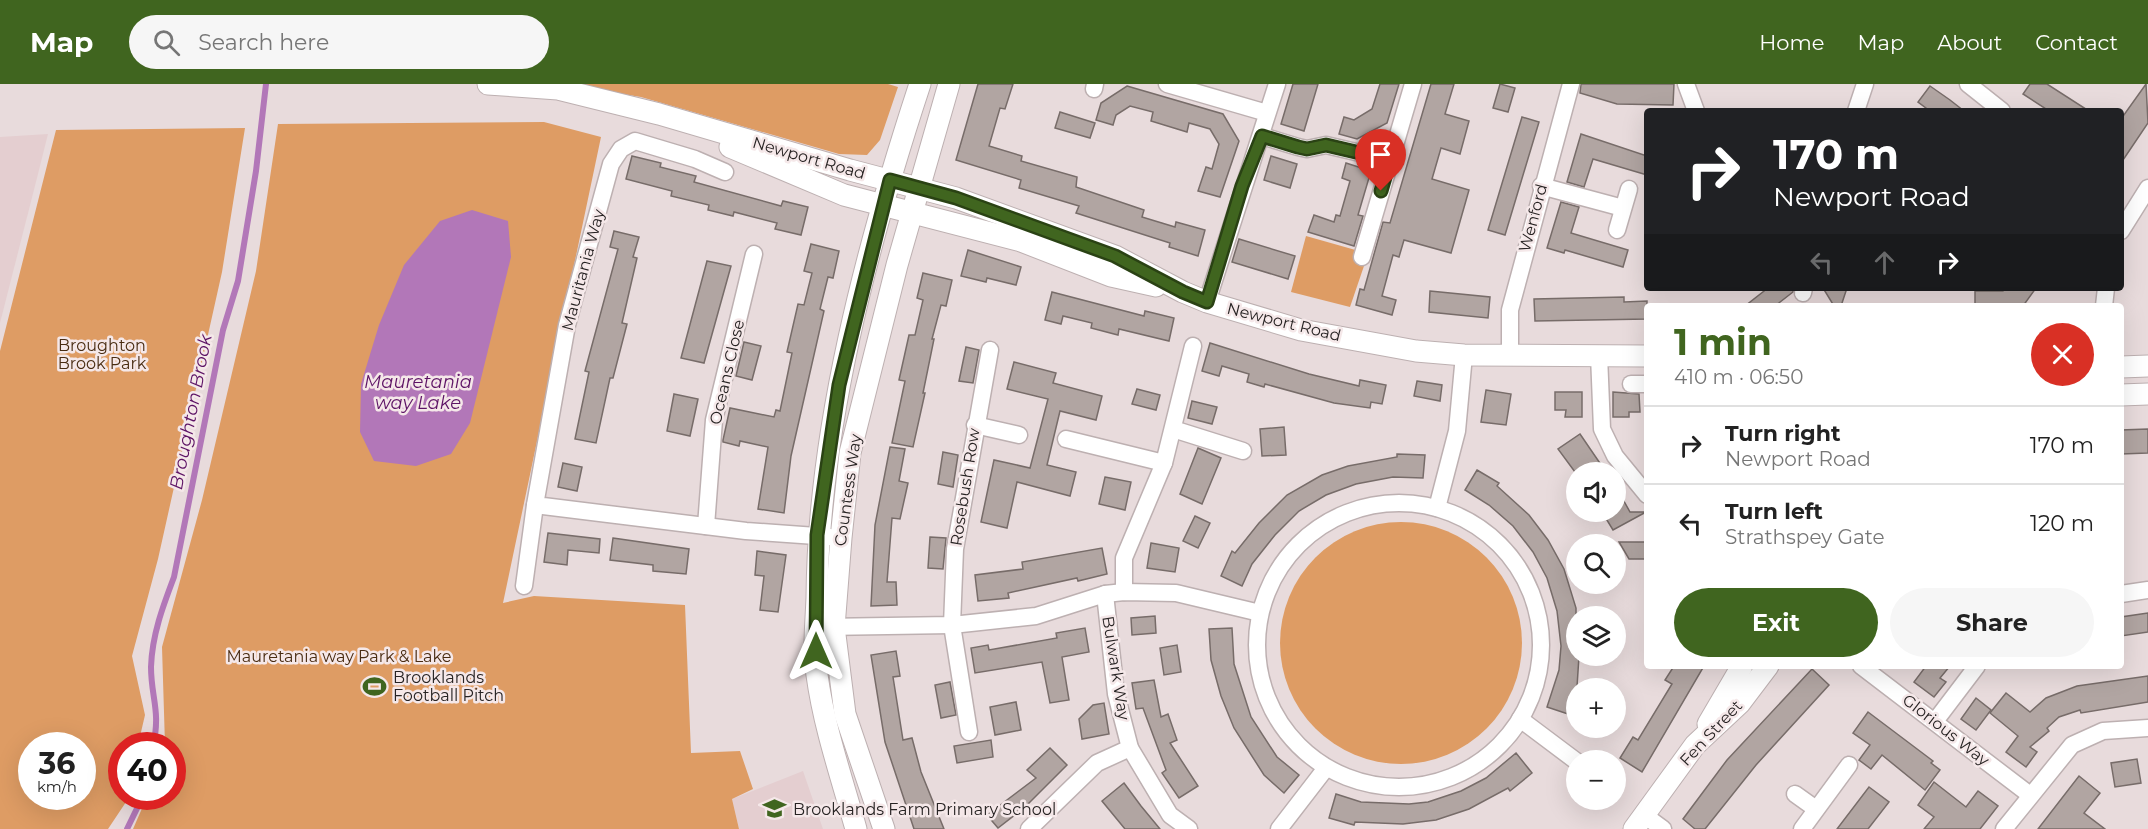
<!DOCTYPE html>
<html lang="en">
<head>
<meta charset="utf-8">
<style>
  :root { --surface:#fff; --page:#f6f6f6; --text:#222; --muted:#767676; --line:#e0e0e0; --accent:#40651f }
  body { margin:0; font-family:Montserrat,sans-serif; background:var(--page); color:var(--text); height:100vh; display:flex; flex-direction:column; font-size:22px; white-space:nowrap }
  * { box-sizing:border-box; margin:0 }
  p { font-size:20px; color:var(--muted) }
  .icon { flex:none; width:33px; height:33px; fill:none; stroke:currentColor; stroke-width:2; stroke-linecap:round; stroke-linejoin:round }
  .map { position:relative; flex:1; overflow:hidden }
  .side { position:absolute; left:1644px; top:219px; width:480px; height:366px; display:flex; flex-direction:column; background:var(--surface); border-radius:6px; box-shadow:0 6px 24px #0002 }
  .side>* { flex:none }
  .guide { position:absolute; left:1644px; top:24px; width:480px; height:183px; border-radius:6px; box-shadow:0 6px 24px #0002; background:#202124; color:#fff; overflow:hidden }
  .fabs { position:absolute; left:1566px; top:378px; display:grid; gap:12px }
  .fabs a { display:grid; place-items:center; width:60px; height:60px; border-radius:50%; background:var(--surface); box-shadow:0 6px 24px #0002; font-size:30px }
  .speed { position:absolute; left:18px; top:648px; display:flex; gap:12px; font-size:30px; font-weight:700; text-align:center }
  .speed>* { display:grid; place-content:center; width:78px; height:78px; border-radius:50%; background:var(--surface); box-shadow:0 6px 24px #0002; line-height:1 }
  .speed small { font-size:15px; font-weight:400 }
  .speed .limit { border:9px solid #d22; background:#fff; color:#111 }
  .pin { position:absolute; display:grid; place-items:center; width:51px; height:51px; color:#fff; margin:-62px -26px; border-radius:50% 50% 50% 0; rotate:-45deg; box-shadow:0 0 6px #0007 }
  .pin .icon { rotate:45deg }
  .me { position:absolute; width:66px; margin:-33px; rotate:0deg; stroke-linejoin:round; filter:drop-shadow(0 0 4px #0008) }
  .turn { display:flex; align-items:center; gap:21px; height:126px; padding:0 30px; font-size:27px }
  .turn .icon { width:78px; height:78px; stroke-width:2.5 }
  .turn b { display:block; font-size:42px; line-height:51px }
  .lanes { display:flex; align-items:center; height:57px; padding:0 30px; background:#0003; justify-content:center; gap:30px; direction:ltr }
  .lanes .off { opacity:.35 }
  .round { display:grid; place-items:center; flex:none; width:63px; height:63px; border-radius:32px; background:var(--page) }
  .head { display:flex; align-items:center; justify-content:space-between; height:102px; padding:0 30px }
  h1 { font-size:36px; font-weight:700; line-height:45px; color:var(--accent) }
  .cta { display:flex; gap:12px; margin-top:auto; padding:12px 30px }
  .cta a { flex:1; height:69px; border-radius:36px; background:var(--accent); color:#fff; font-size:24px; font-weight:700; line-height:69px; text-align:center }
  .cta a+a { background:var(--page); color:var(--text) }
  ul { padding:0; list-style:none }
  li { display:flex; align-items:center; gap:18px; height:78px; padding:0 30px; border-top:2px solid var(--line) }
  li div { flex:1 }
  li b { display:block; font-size:22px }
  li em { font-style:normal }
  header { display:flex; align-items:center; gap:36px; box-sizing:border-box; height:84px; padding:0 30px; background:var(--accent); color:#fff }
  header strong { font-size:28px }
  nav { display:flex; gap:33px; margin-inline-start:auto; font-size:21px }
  .search { width:420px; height:54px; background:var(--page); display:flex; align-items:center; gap:15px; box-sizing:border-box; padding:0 21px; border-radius:33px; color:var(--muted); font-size:22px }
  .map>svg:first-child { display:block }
  .built { fill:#e4ced0 }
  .green { fill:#de9c64; fill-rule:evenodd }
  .water { fill:#b277b8 }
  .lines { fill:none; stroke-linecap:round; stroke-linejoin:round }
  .stream { stroke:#b277b8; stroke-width:6 }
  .building { fill:#b1a5a2; stroke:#776c69; stroke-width:1.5 }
  .minor-casing { stroke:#bdb0b1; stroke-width:19 }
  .tertiary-casing { stroke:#bdb0b1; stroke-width:23 }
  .minor { stroke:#fff; stroke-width:16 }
  .tertiary { stroke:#fff; stroke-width:21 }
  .route-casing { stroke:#2a4214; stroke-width:15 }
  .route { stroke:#40651f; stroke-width:10 }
  .labels { text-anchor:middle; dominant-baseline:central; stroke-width:5; stroke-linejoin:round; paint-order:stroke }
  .street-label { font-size:16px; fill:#272323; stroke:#f5e8e9 }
  .park-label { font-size:16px; fill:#492c12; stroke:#f5e8e9 }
  .poi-label { font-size:16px; fill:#272323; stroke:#f5e8e9; text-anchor:start }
  .water-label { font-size:18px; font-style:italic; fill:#5d1365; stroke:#f5e8e9 }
</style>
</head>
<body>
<header>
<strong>Map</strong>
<div class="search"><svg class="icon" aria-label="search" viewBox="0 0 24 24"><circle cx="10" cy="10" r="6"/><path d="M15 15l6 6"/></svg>Search here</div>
<nav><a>Home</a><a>Map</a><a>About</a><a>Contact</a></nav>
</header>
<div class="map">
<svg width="2148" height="745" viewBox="0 0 2148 745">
  <rect width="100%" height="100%" fill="#e8dbdc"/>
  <g class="built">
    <polygon points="48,50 38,90 0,239 0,53"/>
    <polygon points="803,687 823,745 739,745 732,715"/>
  </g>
  <g class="green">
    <polygon points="562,0 888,0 898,3 880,56 867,71 839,70 641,13"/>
    <polygon points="544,38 601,53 503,519 534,512 685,521 691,669 740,667 753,705 732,715 739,745 133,745 147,713 172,712 172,662 165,661 162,563 202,416 256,187 278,40"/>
    <path d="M245 44 222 188 158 475 132 572 145 631 138 661 122 662V712L128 713V715L108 745H0V267L56 46ZM32 662H82V712H32Z"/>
    <polygon points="1306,152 1359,167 1365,179 1350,223 1291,208"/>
    <circle cx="1401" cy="559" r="121"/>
  </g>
  <polygon class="water" points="472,126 508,137 511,173 470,339 451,370 416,382 374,377 360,348 361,300 379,241 404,181 440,137"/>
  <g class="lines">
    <g class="stream">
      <path d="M153 662C161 627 151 614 151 583 152 551 163 522 174 493L223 246 238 197 256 87 266 0"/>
      <polyline points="127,745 143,712"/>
    </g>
  </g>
  <g class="building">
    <polygon points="978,0 1013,0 1005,25 1000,24 989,62 1022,72 1021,77 1077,93 1076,103 1144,126 1142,133 1175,143 1176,138 1205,146 1198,172 1169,163 1170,159 1076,129 1079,122 1019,104 1021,96 956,76"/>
    <polygon points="1293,0 1318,0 1304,47 1281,40"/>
    <polygon points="1380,0 1399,0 1387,39 1357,55 1339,50 1344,33 1354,36 1372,25"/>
    <polygon points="1431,0 1454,0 1445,30 1469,37 1460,70 1441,64 1432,95 1469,106 1451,169 1404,156 1399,173 1393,171 1382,212 1396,216 1392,231 1356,221 1360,205 1364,206 1383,138 1390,139"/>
    <polygon points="1500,0 1515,4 1508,28 1493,24"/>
    <polygon points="1581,0 1674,0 1673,21 1617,20 1580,9"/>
    <polygon points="2030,0 2047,0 2089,27 2049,27 2023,10"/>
    <polygon points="2146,0 2148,39 2121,79 2121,35"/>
    <polygon points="1127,2 1223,30 1239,57 1220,113 1198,107 1206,83 1212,85 1219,60 1210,45 1189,39 1187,48 1151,37 1153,28 1130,22 1116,31 1113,41 1096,36 1101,19"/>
    <polygon points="1930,2 1950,16 1964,27 1930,27 1918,18"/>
    <polygon points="1060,28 1095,39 1090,54 1055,44"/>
    <polygon points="1522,33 1539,38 1505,151 1488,146"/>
    <polygon points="1581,50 1647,72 1647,91 1593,75 1584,103 1567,98"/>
    <polygon points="632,72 661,79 660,83 696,92 694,98 781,122 783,117 808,123 801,151 775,145 777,139 734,128 733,132 708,126 709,121 671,112 672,107 626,95"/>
    <polygon points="1271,72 1297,80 1290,104 1264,96"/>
    <polygon points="1346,79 1371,87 1358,131 1363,132 1354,162 1308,148 1314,131 1334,138 1336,131 1340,132 1350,97 1342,94"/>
    <polygon points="1561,118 1579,123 1571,149 1628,166 1623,183 1565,166 1564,169 1547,164"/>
    <polygon points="614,147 639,153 633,173 637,174 622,239 627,240 613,294 610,294 596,359 575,355 589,288 585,287 618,165 610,163"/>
    <polygon points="1239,155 1295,172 1288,195 1232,178"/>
    <polygon points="811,160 839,167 833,194 828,193 820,225 824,227 791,372 784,429 758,425 768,363 740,357 739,362 723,358 723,356 730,324 774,333 776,326 780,327 792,269 787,268 798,220 804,221 812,189 804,187"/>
    <polygon points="968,166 1021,183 1016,201 987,194 986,198 961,192"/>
    <polygon points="707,177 731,182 704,279 681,274"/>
    <polygon points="923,189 952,196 946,222 941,221 932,255 934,255 923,309 925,309 913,363 892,359 905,297 899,296 909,251 915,251 923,216 917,214"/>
    <polygon points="1768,204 1793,204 1793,208 1775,222 1745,222"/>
    <polygon points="1823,204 1847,204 1841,222 1834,222"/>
    <polygon points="2005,204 2036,204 2023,222 1975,222 1975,207 2003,207"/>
    <polygon points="1430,207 1490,213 1488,234 1429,228"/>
    <polygon points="1052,208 1144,232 1145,227 1174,234 1169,257 1119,245 1118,251 1091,244 1092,239 1063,232 1061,240 1045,236"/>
    <polygon points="1624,213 1624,218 1647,217 1647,235 1535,237 1534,215"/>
    <polygon points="744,258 761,262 752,296 736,292"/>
    <polygon points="1210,259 1309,290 1359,302 1360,296 1386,301 1382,320 1371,318 1370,324 1334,319 1265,300 1264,303 1247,298 1249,290 1222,282 1219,292 1202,287"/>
    <polygon points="966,263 979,266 973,299 959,297"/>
    <polygon points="1014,278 1056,289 1053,299 1102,312 1096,336 1060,327 1047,381 1076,388 1070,412 1017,398 1007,444 981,438 994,376 1030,384 1048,315 1007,305"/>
    <polygon points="1417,297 1442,301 1440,317 1414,312"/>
    <polygon points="1137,305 1160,311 1156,326 1132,320"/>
    <polygon points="1486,306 1511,310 1506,341 1481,338"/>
    <polygon points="1555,308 1582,308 1582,333 1565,333 1566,326 1555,326"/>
    <polygon points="1613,308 1639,310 1640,328 1629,328 1629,333 1613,333"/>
    <polygon points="674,310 698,315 690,352 667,347"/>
    <polygon points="1192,317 1217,323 1212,340 1188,334"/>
    <polygon points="1284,343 1286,371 1262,372 1260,345"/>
    <polygon points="2148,345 2148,369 2121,370 2121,346"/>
    <polygon points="1580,350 1606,388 1575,388 1558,365"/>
    <polygon points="890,363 905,365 899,397 908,399 900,435 892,434 887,498 896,498 897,521 871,522 875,441"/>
    <polygon points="1198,364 1221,374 1202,420 1180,410"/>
    <polygon points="943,368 958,371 953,403 938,400"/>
    <polygon points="1397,370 1425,371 1423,394 1393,393 1356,400 1326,411 1299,427 1275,451 1252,480 1242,502 1221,492 1232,467 1235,469 1259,439 1287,411 1322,391 1348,382 1397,373"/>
    <polygon points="563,379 582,383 577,407 558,403"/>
    <polygon points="1477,386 1499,399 1497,402 1529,431 1548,456 1564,485 1576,524 1576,572 1579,572 1577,603 1580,604 1576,604 1571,631 1547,623 1559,586 1561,562 1557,527 1547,494 1533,468 1513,442 1489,421 1465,406"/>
    <polygon points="1105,393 1131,398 1125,426 1099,420"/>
    <polygon points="1616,403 1630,428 1646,428 1613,446 1602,428 1616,428"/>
    <polygon points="1195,432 1210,439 1198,464 1183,457"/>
    <polygon points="548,449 600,455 599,469 568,466 567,481 544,478"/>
    <polygon points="930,453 946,454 943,485 928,484"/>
    <polygon points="613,454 689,465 686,490 653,487 653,481 610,476"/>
    <polygon points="1619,458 1647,458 1647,475 1629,475"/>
    <polygon points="1151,459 1179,464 1175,488 1147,484"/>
    <polygon points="1102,464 1107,490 1078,497 1077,494 1008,509 1009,514 978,517 975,491 1023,485 1022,478"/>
    <polygon points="757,467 786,471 778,528 760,526 764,492 755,491"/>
    <polygon points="2148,529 2148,548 2121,552 2121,533"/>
    <polygon points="1155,532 1156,549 1132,551 1131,534"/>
    <polygon points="1085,544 1089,568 1062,573 1069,616 1050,619 1042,578 975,589 971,564 988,561 989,566 1057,554 1056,549"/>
    <polygon points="1232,544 1234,580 1251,633 1277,673 1299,691 1284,709 1264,691 1234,644 1221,612 1211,576 1209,545"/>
    <polygon points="1177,561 1181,588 1164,591 1160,564"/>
    <polygon points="896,567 900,592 893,593 903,656 912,654 921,688 944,745 914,745 885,658 871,571"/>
    <polygon points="1674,582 1704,582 1642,688 1620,674 1633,653 1638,656 1672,600 1665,596"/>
    <polygon points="1926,582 1950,582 1940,594 1946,598 1934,613 1914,598"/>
    <polygon points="1812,585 1829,601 1756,681 1705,745 1695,745 1683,735 1727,676"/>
    <polygon points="2148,592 2148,618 2081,629 2080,626 2059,633 2047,644 2049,647 2030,663 2037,668 2026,683 2006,668 2018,652 1990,629 2006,609 2030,628 2046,614 2077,602"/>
    <polygon points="1154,596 1161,633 1168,630 1177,656 1170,659 1198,702 1179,714 1162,689 1166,686 1143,624 1136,625 1132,599"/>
    <polygon points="950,598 956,631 941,634 935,601"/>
    <polygon points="1976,614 1991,626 1976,646 1961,635"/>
    <polygon points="1016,618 1021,646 995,651 990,623"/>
    <polygon points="1104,619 1109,650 1082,655 1079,635 1093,621"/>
    <polygon points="1868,628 1933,677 1931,679 1940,686 1925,706 1882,671 1871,685 1859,676 1870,661 1853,649"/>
    <polygon points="991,656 993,673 957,679 954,662"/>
    <polygon points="1050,664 1067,681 1025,723 998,744 987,731 1036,694 1027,686"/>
    <polygon points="1516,669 1532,689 1510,707 1508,704 1469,725 1436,736 1403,740 1355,738 1354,741 1329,734 1336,710 1361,718 1409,720 1428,718 1461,707 1486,694"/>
    <polygon points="2137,675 2141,699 2115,703 2111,679"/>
    <polygon points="2079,692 2100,709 2084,729 2105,745 2038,745"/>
    <polygon points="1934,698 1966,723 1978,707 1998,722 1980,745 1924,745 1934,733 1918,721"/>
    <polygon points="1124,699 1141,722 1160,745 1125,745 1102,717"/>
    <polygon points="1869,703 1889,718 1868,745 1837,745"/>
  </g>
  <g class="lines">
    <defs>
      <g id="minor">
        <polyline points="1167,0 1267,29"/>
        <polyline points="1686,0 1696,27"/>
        <polyline points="1968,0 2002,27"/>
        <polyline points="1094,5 1095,0"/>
        <polyline points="1856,27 1865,0"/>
        <polyline points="1262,52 1298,63 1307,65 1326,61 1390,76"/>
        <polyline points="725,88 695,75 635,57 621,65 611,80 567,241 535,421 746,447 830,453"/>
        <polyline points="1541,102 1623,124"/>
        <polyline points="1617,146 1629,105"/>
        <polyline points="2121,147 2148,104"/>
        <polyline points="1362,173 1413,0"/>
        <polyline points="1803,209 1804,204"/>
        <polyline points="1207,218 1277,0"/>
        <polyline points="2104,222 2106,204"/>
        <polyline points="1510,269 1510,226 1571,0"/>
        <polyline points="1599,271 1602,345 1615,372 1647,411"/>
        <polyline points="1631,300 1647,300"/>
        <polyline points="975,341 1019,351"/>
        <polyline points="1173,345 1243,367"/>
        <polyline points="1066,355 1164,379"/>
        <circle cx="1399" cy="561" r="142"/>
        <polyline points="1437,424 1457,347 1464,271"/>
        <polyline points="706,442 714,336 754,170"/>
        <polyline points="524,502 535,421"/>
        <polyline points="1124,508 1124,474 1164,379 1193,262"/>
        <polyline points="1105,510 1116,610 1130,664 1170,731 1189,745"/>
        <polyline points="2121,510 2148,506"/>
        <polyline points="823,543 952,541 1036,532 1105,510 1124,508 1176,509 1260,529"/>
        <polyline points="1861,582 2030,711"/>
        <polyline points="1520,635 1576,677"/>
        <polyline points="1936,636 1977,582"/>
        <polyline points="969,648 952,541 955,465 990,266"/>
        <polyline points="1795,710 1816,725"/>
        <polyline points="1644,731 1663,745"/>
        <polyline points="1029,745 1097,679 1130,664"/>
        <polyline points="1279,745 1326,684"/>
        <polyline points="1802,745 1849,681"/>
        <polyline points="2004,745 2072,661 2103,647 2148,644"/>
      </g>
      <g id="tertiary">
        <polyline points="488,0 558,5 659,30 850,86 956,114 1115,172 1183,208 1207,218 1301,246 1416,267 1464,271 1647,272"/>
        <polyline points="730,63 844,111 1021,157 1111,192 1156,202"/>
        <polyline points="2121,283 2148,282"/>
        <polyline points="2121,311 2148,310"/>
        <polyline points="1708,640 1742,582"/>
        <path d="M856 745C842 695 824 643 817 591 813 567 816 539 817 514 818 345 867 161 920 0"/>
        <polyline points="884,745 845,630 834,543 841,454 850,369 897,181 949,0"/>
        <polyline points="1634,745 1695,661 1740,619 1768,582"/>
      </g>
    </defs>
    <use href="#minor" class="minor-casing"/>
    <use href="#tertiary" class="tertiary-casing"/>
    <use href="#minor" class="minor"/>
    <use href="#tertiary" class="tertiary"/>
  </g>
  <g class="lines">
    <defs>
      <polyline id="route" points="816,567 817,451 839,301 890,96 956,114 1115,172 1183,208 1207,218 1242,102 1262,52 1298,63 1307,65 1326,61 1390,76 1381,107"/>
    </defs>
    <use href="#route" class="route-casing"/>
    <use href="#route" class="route"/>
  </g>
  <defs>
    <symbol id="stadium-bare" viewBox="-9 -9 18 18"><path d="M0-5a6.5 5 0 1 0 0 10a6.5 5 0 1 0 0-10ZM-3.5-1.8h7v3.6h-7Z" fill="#40651f" stroke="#f5e8e9" stroke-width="2.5" paint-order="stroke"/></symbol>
    <symbol id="school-bare" viewBox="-9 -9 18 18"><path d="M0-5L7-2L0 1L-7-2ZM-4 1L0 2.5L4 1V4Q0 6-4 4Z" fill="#40651f" stroke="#f5e8e9" stroke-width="2.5" paint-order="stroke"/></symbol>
  </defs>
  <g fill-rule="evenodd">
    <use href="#stadium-bare" x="358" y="586" width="33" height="33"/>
    <use href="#school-bare" x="758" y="708" width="33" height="33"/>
  </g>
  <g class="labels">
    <g class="street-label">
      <text transform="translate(809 74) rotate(16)">Newport Road</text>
      <text transform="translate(1533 134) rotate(-75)">Wenford</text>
      <text transform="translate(583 186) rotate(-75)">Mauritania Way</text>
      <text transform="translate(1284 238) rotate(14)">Newport Road</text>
      <text transform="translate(727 288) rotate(-77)">Oceans Close</text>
      <text transform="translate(965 403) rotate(-81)">Rosebush Row</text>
      <text transform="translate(848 406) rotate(-82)">Countess Way</text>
      <text transform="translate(1116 584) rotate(81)">Bulwark Way</text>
      <text transform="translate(1946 646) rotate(38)">Glorious Way</text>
      <text transform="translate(1711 649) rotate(-47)">Fen Street</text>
    </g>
    <g class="park-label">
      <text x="102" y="261">Broughton<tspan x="102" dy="18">Brook Park</tspan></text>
      <text x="339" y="572">Mauretania way Park &amp; Lake</text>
    </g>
    <g class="poi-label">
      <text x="393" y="593">Brooklands<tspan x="393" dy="18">Football Pitch</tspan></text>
      <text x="793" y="725">Brooklands Farm Primary School</text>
    </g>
    <g class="water-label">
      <text x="418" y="298">Mauretania<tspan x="418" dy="21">way Lake</tspan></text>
      <text transform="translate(191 328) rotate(-79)">Broughton Brook</text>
    </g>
  </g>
</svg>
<div class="fabs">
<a><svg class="icon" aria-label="sound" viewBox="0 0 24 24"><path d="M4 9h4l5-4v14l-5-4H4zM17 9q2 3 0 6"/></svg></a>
<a><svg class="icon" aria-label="search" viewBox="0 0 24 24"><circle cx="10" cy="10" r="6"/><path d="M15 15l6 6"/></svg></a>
<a><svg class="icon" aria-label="layers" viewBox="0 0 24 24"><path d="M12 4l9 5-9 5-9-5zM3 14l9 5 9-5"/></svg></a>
<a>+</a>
<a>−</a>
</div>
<div class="speed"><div>36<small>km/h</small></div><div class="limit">40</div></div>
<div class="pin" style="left:1381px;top:107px;background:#d93025"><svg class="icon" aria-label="arrive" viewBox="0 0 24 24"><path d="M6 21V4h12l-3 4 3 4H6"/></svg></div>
<svg class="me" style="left:816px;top:567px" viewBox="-20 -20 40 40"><path d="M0-17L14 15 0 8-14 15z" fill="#40651f" stroke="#fff" stroke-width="4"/></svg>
<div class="guide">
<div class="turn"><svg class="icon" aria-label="right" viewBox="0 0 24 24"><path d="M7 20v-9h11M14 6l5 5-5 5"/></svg><div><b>170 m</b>Newport Road</div></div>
<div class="lanes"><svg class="icon off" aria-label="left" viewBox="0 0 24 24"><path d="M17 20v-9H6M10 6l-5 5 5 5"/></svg><svg class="icon off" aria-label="ahead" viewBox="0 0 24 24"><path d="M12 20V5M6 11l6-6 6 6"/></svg><svg class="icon" aria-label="right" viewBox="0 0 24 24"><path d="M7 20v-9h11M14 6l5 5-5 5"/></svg></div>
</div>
<section class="side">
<div class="head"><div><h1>1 min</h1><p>410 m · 06:50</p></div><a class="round" style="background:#d93025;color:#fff"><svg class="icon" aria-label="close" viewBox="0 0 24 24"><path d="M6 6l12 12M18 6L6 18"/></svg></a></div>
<ul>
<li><svg class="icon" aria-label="right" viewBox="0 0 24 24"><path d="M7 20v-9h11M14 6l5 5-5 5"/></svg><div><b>Turn right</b><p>Newport Road</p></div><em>170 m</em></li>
<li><svg class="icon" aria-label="left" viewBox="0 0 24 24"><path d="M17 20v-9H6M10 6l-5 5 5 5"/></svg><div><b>Turn left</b><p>Strathspey Gate</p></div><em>120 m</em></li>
</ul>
<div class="cta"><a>Exit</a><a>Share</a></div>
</section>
</div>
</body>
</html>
